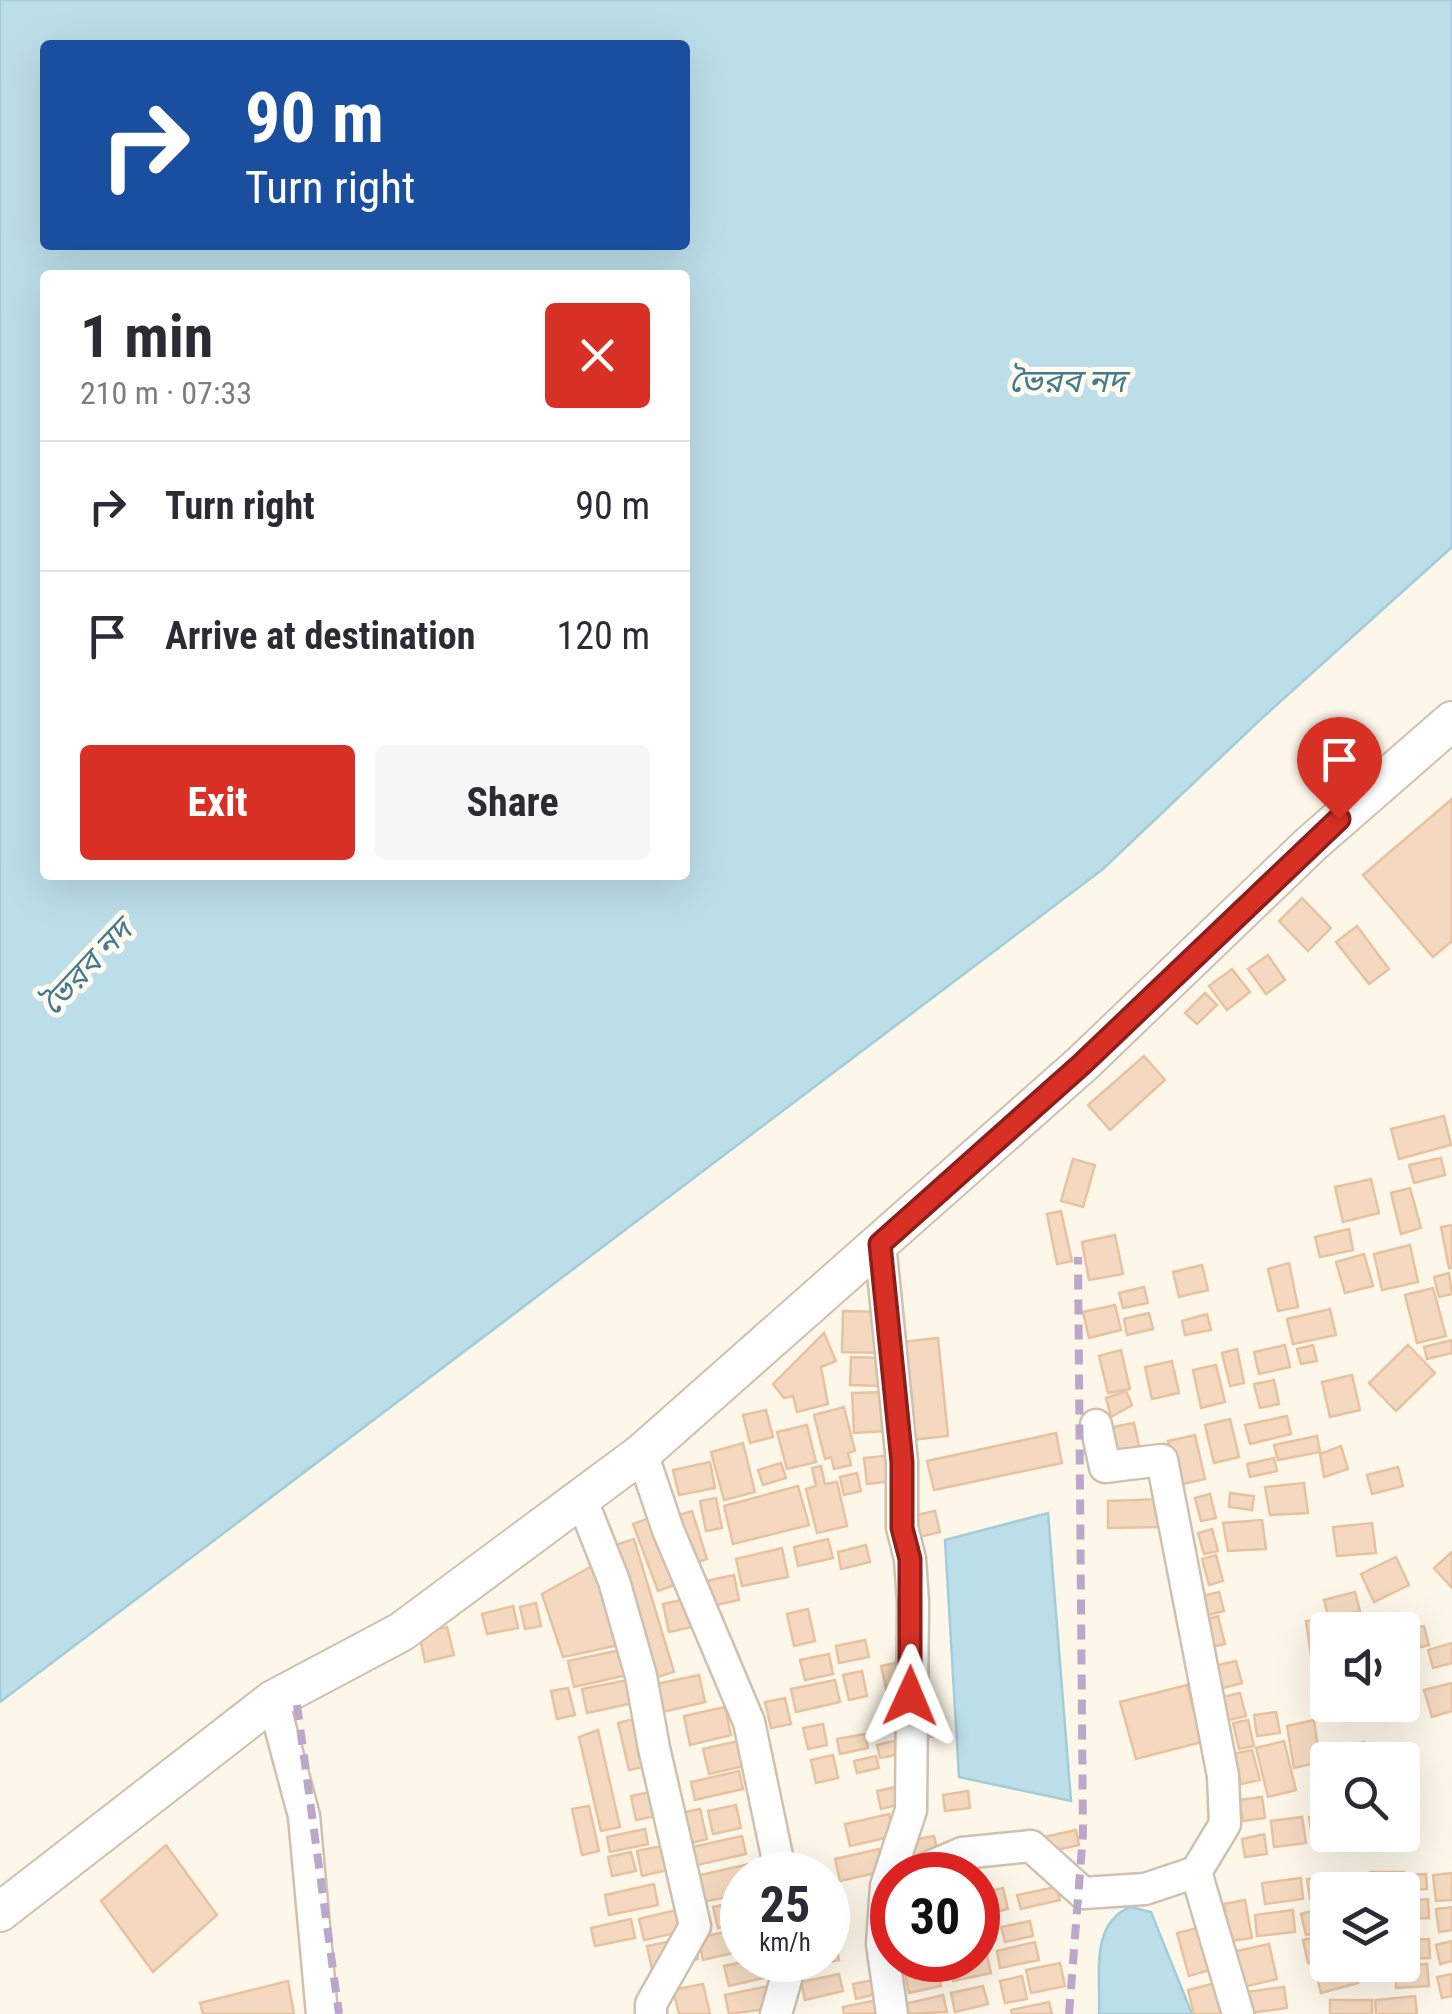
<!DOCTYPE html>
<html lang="en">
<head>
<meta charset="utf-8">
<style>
  :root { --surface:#fff; --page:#f7f7f7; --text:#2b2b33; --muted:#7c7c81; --line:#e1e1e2; --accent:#d93025 }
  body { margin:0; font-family:"Roboto Condensed","Noto Sans Bengali",sans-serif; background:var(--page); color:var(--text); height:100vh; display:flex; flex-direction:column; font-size:38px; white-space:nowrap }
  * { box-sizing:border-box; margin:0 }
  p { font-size:32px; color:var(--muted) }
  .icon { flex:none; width:55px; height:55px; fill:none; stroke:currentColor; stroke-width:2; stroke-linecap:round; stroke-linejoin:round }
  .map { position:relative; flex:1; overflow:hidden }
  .drawer { position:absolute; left:40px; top:270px; width:650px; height:610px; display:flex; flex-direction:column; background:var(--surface); border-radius:10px; box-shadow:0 10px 40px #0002 }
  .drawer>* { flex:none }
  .banner { position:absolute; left:40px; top:40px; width:650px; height:210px; border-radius:10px; box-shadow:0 10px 40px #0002; background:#1a4fa0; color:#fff; overflow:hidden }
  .buttons { position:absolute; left:1310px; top:1612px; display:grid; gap:20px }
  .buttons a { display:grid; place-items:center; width:110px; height:110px; border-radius:10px; background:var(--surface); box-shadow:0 10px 40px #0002; font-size:50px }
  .speed { position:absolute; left:720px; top:1852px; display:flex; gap:20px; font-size:50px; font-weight:700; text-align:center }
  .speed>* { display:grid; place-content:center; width:130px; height:130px; border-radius:50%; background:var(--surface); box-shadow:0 10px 40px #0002; line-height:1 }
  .speed small { font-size:25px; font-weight:400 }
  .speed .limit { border:15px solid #d22; background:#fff; color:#111 }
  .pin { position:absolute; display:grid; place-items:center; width:85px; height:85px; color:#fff; margin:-102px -42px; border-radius:50% 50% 50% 0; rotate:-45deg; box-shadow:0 0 10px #0007 }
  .pin .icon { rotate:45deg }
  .me { position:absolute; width:110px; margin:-55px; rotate:1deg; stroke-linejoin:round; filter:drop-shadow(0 0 8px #0008) }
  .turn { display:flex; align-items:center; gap:35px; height:210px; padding:0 40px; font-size:45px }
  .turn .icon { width:130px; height:130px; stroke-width:2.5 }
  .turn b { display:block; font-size:70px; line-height:85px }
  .round { display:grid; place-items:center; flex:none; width:105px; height:105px; border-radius:10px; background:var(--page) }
  .head { display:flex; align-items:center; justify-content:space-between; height:170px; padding:0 40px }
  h1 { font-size:60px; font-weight:700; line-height:75px }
  .action { display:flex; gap:20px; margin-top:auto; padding:20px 40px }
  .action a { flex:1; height:115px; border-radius:10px; background:var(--accent); color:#fff; font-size:40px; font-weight:700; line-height:115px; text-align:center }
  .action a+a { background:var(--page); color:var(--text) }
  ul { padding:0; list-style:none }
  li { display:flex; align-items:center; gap:30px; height:130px; padding:0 40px; border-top:2px solid var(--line) }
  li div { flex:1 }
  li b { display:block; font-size:38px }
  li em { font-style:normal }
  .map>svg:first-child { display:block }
  .water { fill:#bcdee8; stroke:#a2ccda; stroke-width:2.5; fill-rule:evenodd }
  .building { fill:#f4d9c0; stroke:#e7c2a0; stroke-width:2.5 }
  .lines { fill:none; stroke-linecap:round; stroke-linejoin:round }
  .minor-casing { stroke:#d0c0ae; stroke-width:35 }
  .tertiary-casing { stroke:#d0c0ae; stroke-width:42 }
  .minor { stroke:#fff; stroke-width:30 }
  .tertiary { stroke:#fff; stroke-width:38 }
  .rail { stroke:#bca6c9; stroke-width:8; stroke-dasharray:15 10; stroke-linecap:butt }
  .route-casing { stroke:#8d1f18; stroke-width:25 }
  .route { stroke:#d93025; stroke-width:18 }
  .labels { text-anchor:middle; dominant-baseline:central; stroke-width:10; stroke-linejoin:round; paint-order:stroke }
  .water-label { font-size:32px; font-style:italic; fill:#447a8d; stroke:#fffbf1 }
</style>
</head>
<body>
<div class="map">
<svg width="1452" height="2014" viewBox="0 0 1452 2014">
  <rect width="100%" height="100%" fill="#fdf7e9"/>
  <g class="water">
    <path d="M0 0H1452V547L1261 719 1103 869 0 1702ZM45 45H685V245H45ZM45 275H685V875H45Z"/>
    <polygon points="1048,1513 1071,1801 959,1777 945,1540"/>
    <path d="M1130 1907 1151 1912 1192 2014H1099C1101 1975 1089 1925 1130 1907Z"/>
  </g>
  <g class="building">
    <polygon points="1452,799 1452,941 1433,957 1363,875"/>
    <polygon points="1302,898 1331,928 1308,951 1279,921"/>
    <polygon points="1357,926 1389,969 1369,984 1336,942"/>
    <polygon points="1268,955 1285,980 1266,994 1248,969"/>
    <polygon points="1232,969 1250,992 1227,1010 1209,986"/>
    <polygon points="1205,993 1217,1005 1197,1024 1185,1013"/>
    <polygon points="1144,1056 1165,1080 1110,1130 1088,1105"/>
    <polygon points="1444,1116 1451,1145 1399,1159 1391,1129"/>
    <polygon points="1441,1158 1445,1175 1414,1183 1409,1165"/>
    <polygon points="1073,1159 1095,1165 1083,1207 1061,1201"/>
    <polygon points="1371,1179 1379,1213 1343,1222 1335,1187"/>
    <polygon points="1410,1188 1421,1228 1401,1234 1391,1193"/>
    <polygon points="1061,1211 1072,1261 1057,1264 1047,1214"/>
    <polygon points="1452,1225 1452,1268 1449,1268 1441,1227"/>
    <polygon points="1349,1229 1353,1250 1320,1257 1315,1237"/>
    <polygon points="1115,1235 1123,1274 1089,1280 1082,1242"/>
    <polygon points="1410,1245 1418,1282 1382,1290 1374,1254"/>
    <polygon points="1364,1254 1373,1286 1345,1293 1336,1262"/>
    <polygon points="1289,1263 1298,1307 1278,1311 1268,1269"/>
    <polygon points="1202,1265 1208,1290 1179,1297 1173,1272"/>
    <polygon points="1449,1273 1452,1294 1439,1297 1434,1277"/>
    <polygon points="1144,1287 1148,1303 1123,1308 1119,1293"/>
    <polygon points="1433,1288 1446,1336 1417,1343 1405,1295"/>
    <polygon points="1115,1305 1121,1330 1089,1338 1083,1312"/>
    <polygon points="1330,1309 1336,1335 1293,1344 1287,1319"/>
    <polygon points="843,1311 881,1312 881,1353 842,1352"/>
    <polygon points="1149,1313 1153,1329 1127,1335 1124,1319"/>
    <polygon points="1207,1314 1211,1330 1185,1335 1182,1321"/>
    <polygon points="824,1333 836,1361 821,1367 828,1404 797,1412 793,1396 784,1398 773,1384"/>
    <polygon points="938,1338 948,1436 910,1440 901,1342"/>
    <polygon points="1452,1340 1452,1353 1427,1359 1424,1347"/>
    <polygon points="1285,1345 1290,1367 1259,1374 1254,1352"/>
    <polygon points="1313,1345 1317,1361 1301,1364 1297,1349"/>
    <polygon points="1408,1345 1435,1373 1396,1411 1369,1383"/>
    <polygon points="1237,1349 1244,1383 1230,1386 1222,1353"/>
    <polygon points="1121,1350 1130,1389 1108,1393 1099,1356"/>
    <polygon points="851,1357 883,1358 881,1386 850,1385"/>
    <polygon points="1172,1361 1179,1393 1152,1399 1145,1367"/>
    <polygon points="1216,1365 1225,1402 1201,1408 1193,1370"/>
    <polygon points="1352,1375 1360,1410 1330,1417 1322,1382"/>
    <polygon points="1274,1380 1279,1404 1260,1408 1254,1384"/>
    <polygon points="1126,1391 1132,1405 1111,1417 1106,1398"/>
    <polygon points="885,1392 886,1431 854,1433 852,1393"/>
    <polygon points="844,1407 855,1451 848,1453 851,1465 834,1469 831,1457 825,1459 814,1415"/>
    <polygon points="766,1410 773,1437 750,1443 743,1415"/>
    <polygon points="1287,1416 1291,1434 1250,1444 1245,1425"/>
    <polygon points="1230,1419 1239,1457 1214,1463 1205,1425"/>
    <polygon points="1134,1423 1141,1455 1114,1460 1108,1428"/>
    <polygon points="807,1425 816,1462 787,1469 777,1432"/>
    <polygon points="1056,1433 1062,1463 934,1490 927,1461"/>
    <polygon points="1195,1435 1205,1479 1178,1485 1168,1441"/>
    <polygon points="1317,1436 1320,1452 1278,1460 1274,1445"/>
    <polygon points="743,1443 755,1492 724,1500 711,1452"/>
    <polygon points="1341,1446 1348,1469 1324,1477 1320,1454"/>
    <polygon points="893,1455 896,1481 867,1484 864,1458"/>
    <polygon points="1274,1458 1277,1471 1250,1477 1247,1464"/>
    <polygon points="710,1462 715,1488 679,1495 673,1470"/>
    <polygon points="781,1463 786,1478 763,1485 758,1470"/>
    <polygon points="821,1466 825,1484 837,1482 847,1526 817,1533 806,1489 816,1486 812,1468"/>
    <polygon points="1398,1467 1403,1486 1372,1494 1367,1475"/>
    <polygon points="857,1473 861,1491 844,1495 840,1477"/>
    <polygon points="1304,1483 1308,1513 1270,1515 1265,1487"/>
    <polygon points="798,1486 809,1525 733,1544 724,1506"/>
    <polygon points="1230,1493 1254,1496 1252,1510 1229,1507"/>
    <polygon points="1210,1494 1216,1518 1201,1521 1195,1498"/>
    <polygon points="716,1498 722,1528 706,1531 700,1501"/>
    <polygon points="1163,1499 1164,1527 1108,1528 1108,1501"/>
    <polygon points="692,1511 707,1559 687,1566 670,1518"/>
    <polygon points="935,1511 940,1532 911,1539 907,1517"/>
    <polygon points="654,1516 678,1584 658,1591 633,1524"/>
    <polygon points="1262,1520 1266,1549 1228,1551 1223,1523"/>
    <polygon points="1372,1523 1376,1553 1337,1556 1333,1527"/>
    <polygon points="1212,1529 1218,1551 1204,1554 1198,1533"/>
    <polygon points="634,1539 674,1672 651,1679 612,1546"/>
    <polygon points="828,1539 833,1558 798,1566 794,1547"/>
    <polygon points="866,1545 870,1562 841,1569 838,1552"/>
    <polygon points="782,1548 788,1577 742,1586 736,1559"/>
    <polygon points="1452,1552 1452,1588 1434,1568"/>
    <polygon points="1216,1555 1223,1581 1209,1585 1202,1559"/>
    <polygon points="1396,1557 1409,1585 1374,1602 1361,1574"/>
    <polygon points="599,1562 623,1644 563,1657 542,1594"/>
    <polygon points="734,1575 739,1600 712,1606 706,1581"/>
    <polygon points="1219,1592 1224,1611 1208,1615 1203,1596"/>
    <polygon points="1355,1592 1360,1611 1329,1619 1324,1600"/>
    <polygon points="690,1598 696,1626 669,1632 663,1604"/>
    <polygon points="536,1603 541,1626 525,1629 520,1607"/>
    <polygon points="513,1606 518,1628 487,1634 482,1614"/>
    <polygon points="808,1609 815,1641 794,1646 787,1614"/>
    <polygon points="1218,1616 1225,1644 1207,1648 1201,1621"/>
    <polygon points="1326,1619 1328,1660 1312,1662 1306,1621"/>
    <polygon points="1424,1626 1429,1645 1402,1652 1402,1631"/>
    <polygon points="447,1627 454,1655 425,1662 419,1633"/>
    <polygon points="865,1640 869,1657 839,1663 836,1646"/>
    <polygon points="1452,1643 1452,1663 1433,1668 1428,1650"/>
    <polygon points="626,1649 631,1674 574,1687 568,1661"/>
    <polygon points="829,1654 833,1674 805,1680 800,1660"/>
    <polygon points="1236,1661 1242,1683 1216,1690 1210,1667"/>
    <polygon points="896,1663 903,1693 888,1696 881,1666"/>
    <polygon points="862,1671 867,1696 849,1700 843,1675"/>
    <polygon points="699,1675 705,1702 658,1713 652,1685"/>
    <polygon points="628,1680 633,1703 587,1713 582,1689"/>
    <polygon points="835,1680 840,1702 796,1712 791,1689"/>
    <polygon points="1452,1683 1452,1711 1432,1717 1424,1690"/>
    <polygon points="1187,1685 1202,1742 1136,1759 1120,1702"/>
    <polygon points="568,1688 575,1715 557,1719 551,1691"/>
    <polygon points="1240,1693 1246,1716 1220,1722 1215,1699"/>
    <polygon points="785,1698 791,1724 771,1728 765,1702"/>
    <polygon points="725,1707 731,1735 690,1745 684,1716"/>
    <polygon points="1276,1712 1280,1733 1257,1736 1254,1715"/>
    <polygon points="905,1713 908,1728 881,1734 877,1720"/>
    <polygon points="642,1717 652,1765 629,1770 618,1723"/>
    <polygon points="945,1718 947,1734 922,1738 920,1721"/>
    <polygon points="1248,1720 1254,1746 1239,1749 1233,1723"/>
    <polygon points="1314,1720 1320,1762 1294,1768 1287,1726"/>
    <polygon points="823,1724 827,1745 808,1749 803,1728"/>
    <polygon points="598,1730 620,1827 601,1831 579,1737"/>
    <polygon points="865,1734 868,1748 840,1754 837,1739"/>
    <polygon points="903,1739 906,1753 880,1758 877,1745"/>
    <polygon points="743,1740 748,1765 709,1774 703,1749"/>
    <polygon points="1284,1741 1296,1790 1268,1797 1256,1748"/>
    <polygon points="1364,1742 1369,1760 1335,1760 1333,1751"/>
    <polygon points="1252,1750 1260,1780 1241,1784 1233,1754"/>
    <polygon points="833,1755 838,1778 816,1783 811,1760"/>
    <polygon points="876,1756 879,1768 857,1773 854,1761"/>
    <polygon points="739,1771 743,1789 695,1800 691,1782"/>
    <polygon points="900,1786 905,1803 881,1809 877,1791"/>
    <polygon points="660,1790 665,1814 636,1820 631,1796"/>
    <polygon points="968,1791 970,1808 945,1811 943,1795"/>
    <polygon points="1262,1797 1265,1818 1243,1821 1239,1800"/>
    <polygon points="736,1805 741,1828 713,1834 708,1811"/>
    <polygon points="589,1806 599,1851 582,1855 572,1809"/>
    <polygon points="700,1809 707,1839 683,1845 676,1814"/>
    <polygon points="889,1814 894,1836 850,1846 845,1824"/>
    <polygon points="1328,1814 1328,1835 1355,1835 1313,1842 1309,1817"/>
    <polygon points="1302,1817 1306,1843 1274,1847 1271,1821"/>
    <polygon points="645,1829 648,1844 610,1852 607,1837"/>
    <polygon points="1076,1830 1079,1845 1047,1852 1044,1837"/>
    <polygon points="1264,1834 1267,1854 1245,1857 1242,1839"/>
    <polygon points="742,1836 746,1854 692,1866 688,1848"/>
    <polygon points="934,1836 939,1858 907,1865 902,1842"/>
    <polygon points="166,1845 217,1915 153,1972 101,1901"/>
    <polygon points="667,1845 672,1869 642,1876 637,1851"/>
    <polygon points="879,1849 884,1871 840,1881 835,1859"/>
    <polygon points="631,1852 636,1871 612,1876 608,1857"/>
    <polygon points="749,1864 751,1875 742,1875 742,1894 698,1903 692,1877"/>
    <rect x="1370" y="1872" width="34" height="18"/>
    <polygon points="1452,1873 1452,1900 1436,1901 1433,1875"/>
    <polygon points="1365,1874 1367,1890 1342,1890 1340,1876"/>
    <polygon points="1426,1874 1427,1889 1407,1890 1407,1875"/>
    <polygon points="1337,1876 1339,1890 1328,1890 1328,1896 1310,1899 1307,1879"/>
    <polygon points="1301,1878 1303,1899 1265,1904 1262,1883"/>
    <polygon points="654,1884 658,1905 609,1915 605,1895"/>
    <polygon points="1056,1887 1060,1900 1021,1909 1017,1895"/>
    <polygon points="1003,1888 1008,1909 978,1916 978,1894"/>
    <polygon points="1428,1899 1429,1918 1402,1919 1402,1901"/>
    <polygon points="1245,1900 1252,1938 1231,1941 1224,1904"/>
    <polygon points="742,1901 742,1922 718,1928 713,1907"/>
    <polygon points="1452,1907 1452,1930 1439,1932 1436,1909"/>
    <polygon points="685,1908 689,1930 644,1940 639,1919"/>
    <polygon points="1320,1909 1326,1930 1306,1935 1301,1914"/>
    <polygon points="1293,1910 1295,1932 1257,1936 1255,1915"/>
    <polygon points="631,1919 635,1938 595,1946 591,1928"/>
    <polygon points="1030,1921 1033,1936 1005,1942 1001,1927"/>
    <polygon points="992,1923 996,1940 978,1944 978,1926"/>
    <polygon points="1202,1927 1214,1969 1189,1976 1177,1933"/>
    <polygon points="742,1928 742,1951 703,1960 698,1938"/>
    <polygon points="1328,1934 1328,1958 1308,1963 1303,1940"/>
    <polygon points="693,1937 698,1959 652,1969 647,1946"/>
    <polygon points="1429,1939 1430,1958 1402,1959 1402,1940"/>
    <polygon points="1452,1941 1452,1961 1440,1964 1436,1945"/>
    <polygon points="1035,1942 1039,1960 1000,1968 997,1951"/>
    <polygon points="1269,1944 1277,1979 1239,1988 1232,1952"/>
    <polygon points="836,1945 839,1960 797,1969 795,1960 828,1960 828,1947"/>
    <polygon points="987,1955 991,1973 953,1981 949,1964"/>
    <polygon points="753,1960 782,1960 785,1973 729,1986 724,1966"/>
    <polygon points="1060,1963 1065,1986 1031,1993 1026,1970"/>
    <polygon points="1427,1964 1429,1986 1396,1988 1396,1965"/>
    <polygon points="1346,1965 1353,1965 1358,1983 1321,1993 1316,1973"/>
    <polygon points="937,1966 941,1986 909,1993 905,1973"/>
    <polygon points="839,1974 843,1991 805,2000 801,1982"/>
    <polygon points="1452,1974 1452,1996 1442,1998 1437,1977"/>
    <polygon points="1022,1976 1027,1999 1005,2003 1000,1981"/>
    <polygon points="873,1980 876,1994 856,1999 853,1984"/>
    <polygon points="288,1981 294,2014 203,2014 200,2003"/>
    <polygon points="1216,1983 1224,2014 1194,2014 1188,1990"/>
    <polygon points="703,1984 710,2014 679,2014 673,1990"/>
    <polygon points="769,1986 774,2008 729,2014 725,1995"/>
    <polygon points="983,1986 988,2004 955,2012 951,1993"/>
    <polygon points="1284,1987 1287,2008 1249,2013 1246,1992"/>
    <polygon points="943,1995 947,2012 907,2014 905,2004"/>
    <polygon points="1415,1996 1417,2014 1376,2014 1375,2000"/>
    <polygon points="882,1999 885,2013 844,2014 843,2007"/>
    <rect x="1330" y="2000" width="42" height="14"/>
    <polygon points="1049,2002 1052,2014 1012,2014 1011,2010"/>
  </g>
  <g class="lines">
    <defs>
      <g id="minor">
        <polyline points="880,1243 902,1462 902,1527 910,1559 913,1602 911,1810 886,1886 882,1944 892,2014"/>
        <polyline points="1096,1425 1105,1467 1162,1460 1223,1776 1225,1824 1196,1872 1238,2014"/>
        <polyline points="642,1453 668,1530 749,1722 781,1875"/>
        <polyline points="581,1498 614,1581 641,1676 654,1748 695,1926 651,2004 651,2014"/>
        <polyline points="273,1700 304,1816 322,2014"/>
        <polyline points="911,1875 962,1853 1031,1846 1083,1893 1145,1889 1196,1872"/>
        <polyline points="776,2014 788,1972 788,1960"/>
      </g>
      <polyline id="tertiary" points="0,1912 273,1700 401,1632 642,1453 1082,1064 1311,844 1452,721"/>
    </defs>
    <use href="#minor" class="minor-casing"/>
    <use href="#tertiary" class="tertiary-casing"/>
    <use href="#minor" class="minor"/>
    <use href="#tertiary" class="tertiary"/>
    <g class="rail">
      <polyline points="297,1705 339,2014"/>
      <polyline points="1069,2014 1083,1834 1078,1257"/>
    </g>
  </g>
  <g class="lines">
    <defs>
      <polyline id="route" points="910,1696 910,1559 902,1528 902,1462 880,1244 1082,1064 1339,819"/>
    </defs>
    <use href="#route" class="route-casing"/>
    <use href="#route" class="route"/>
  </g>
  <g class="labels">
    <g class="water-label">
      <text x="1067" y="381">ভৈরব নদ</text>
      <text transform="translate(86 967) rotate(-47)">ভৈরব নদ</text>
    </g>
  </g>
</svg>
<div class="buttons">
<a><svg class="icon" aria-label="sound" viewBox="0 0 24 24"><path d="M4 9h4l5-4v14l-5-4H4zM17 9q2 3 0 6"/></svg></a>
<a><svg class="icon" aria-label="search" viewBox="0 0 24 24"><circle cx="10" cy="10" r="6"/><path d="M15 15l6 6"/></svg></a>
<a><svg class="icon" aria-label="layers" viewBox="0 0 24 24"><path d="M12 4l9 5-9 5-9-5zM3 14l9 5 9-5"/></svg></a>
</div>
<div class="speed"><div>25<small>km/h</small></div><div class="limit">30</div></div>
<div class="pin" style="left:1339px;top:819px;background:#d93025"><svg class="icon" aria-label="arrive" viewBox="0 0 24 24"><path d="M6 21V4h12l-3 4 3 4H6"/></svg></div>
<svg class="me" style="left:910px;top:1696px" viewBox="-20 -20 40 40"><path d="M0-17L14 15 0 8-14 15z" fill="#d93025" stroke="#fff" stroke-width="4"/></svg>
<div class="banner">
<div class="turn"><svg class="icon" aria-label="right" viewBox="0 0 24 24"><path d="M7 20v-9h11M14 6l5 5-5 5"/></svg><div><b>90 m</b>Turn right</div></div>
</div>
<section class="drawer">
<div class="head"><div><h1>1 min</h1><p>210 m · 07:33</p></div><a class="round" style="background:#d93025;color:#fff"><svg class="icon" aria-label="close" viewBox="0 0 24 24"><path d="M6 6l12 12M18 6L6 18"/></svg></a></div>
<ul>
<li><svg class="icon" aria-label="right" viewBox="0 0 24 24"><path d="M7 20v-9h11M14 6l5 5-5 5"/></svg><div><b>Turn right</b></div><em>90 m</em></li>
<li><svg class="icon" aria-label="arrive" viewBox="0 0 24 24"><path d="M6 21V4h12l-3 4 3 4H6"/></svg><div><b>Arrive at destination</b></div><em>120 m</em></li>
</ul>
<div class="action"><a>Exit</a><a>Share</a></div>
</section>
</div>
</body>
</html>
